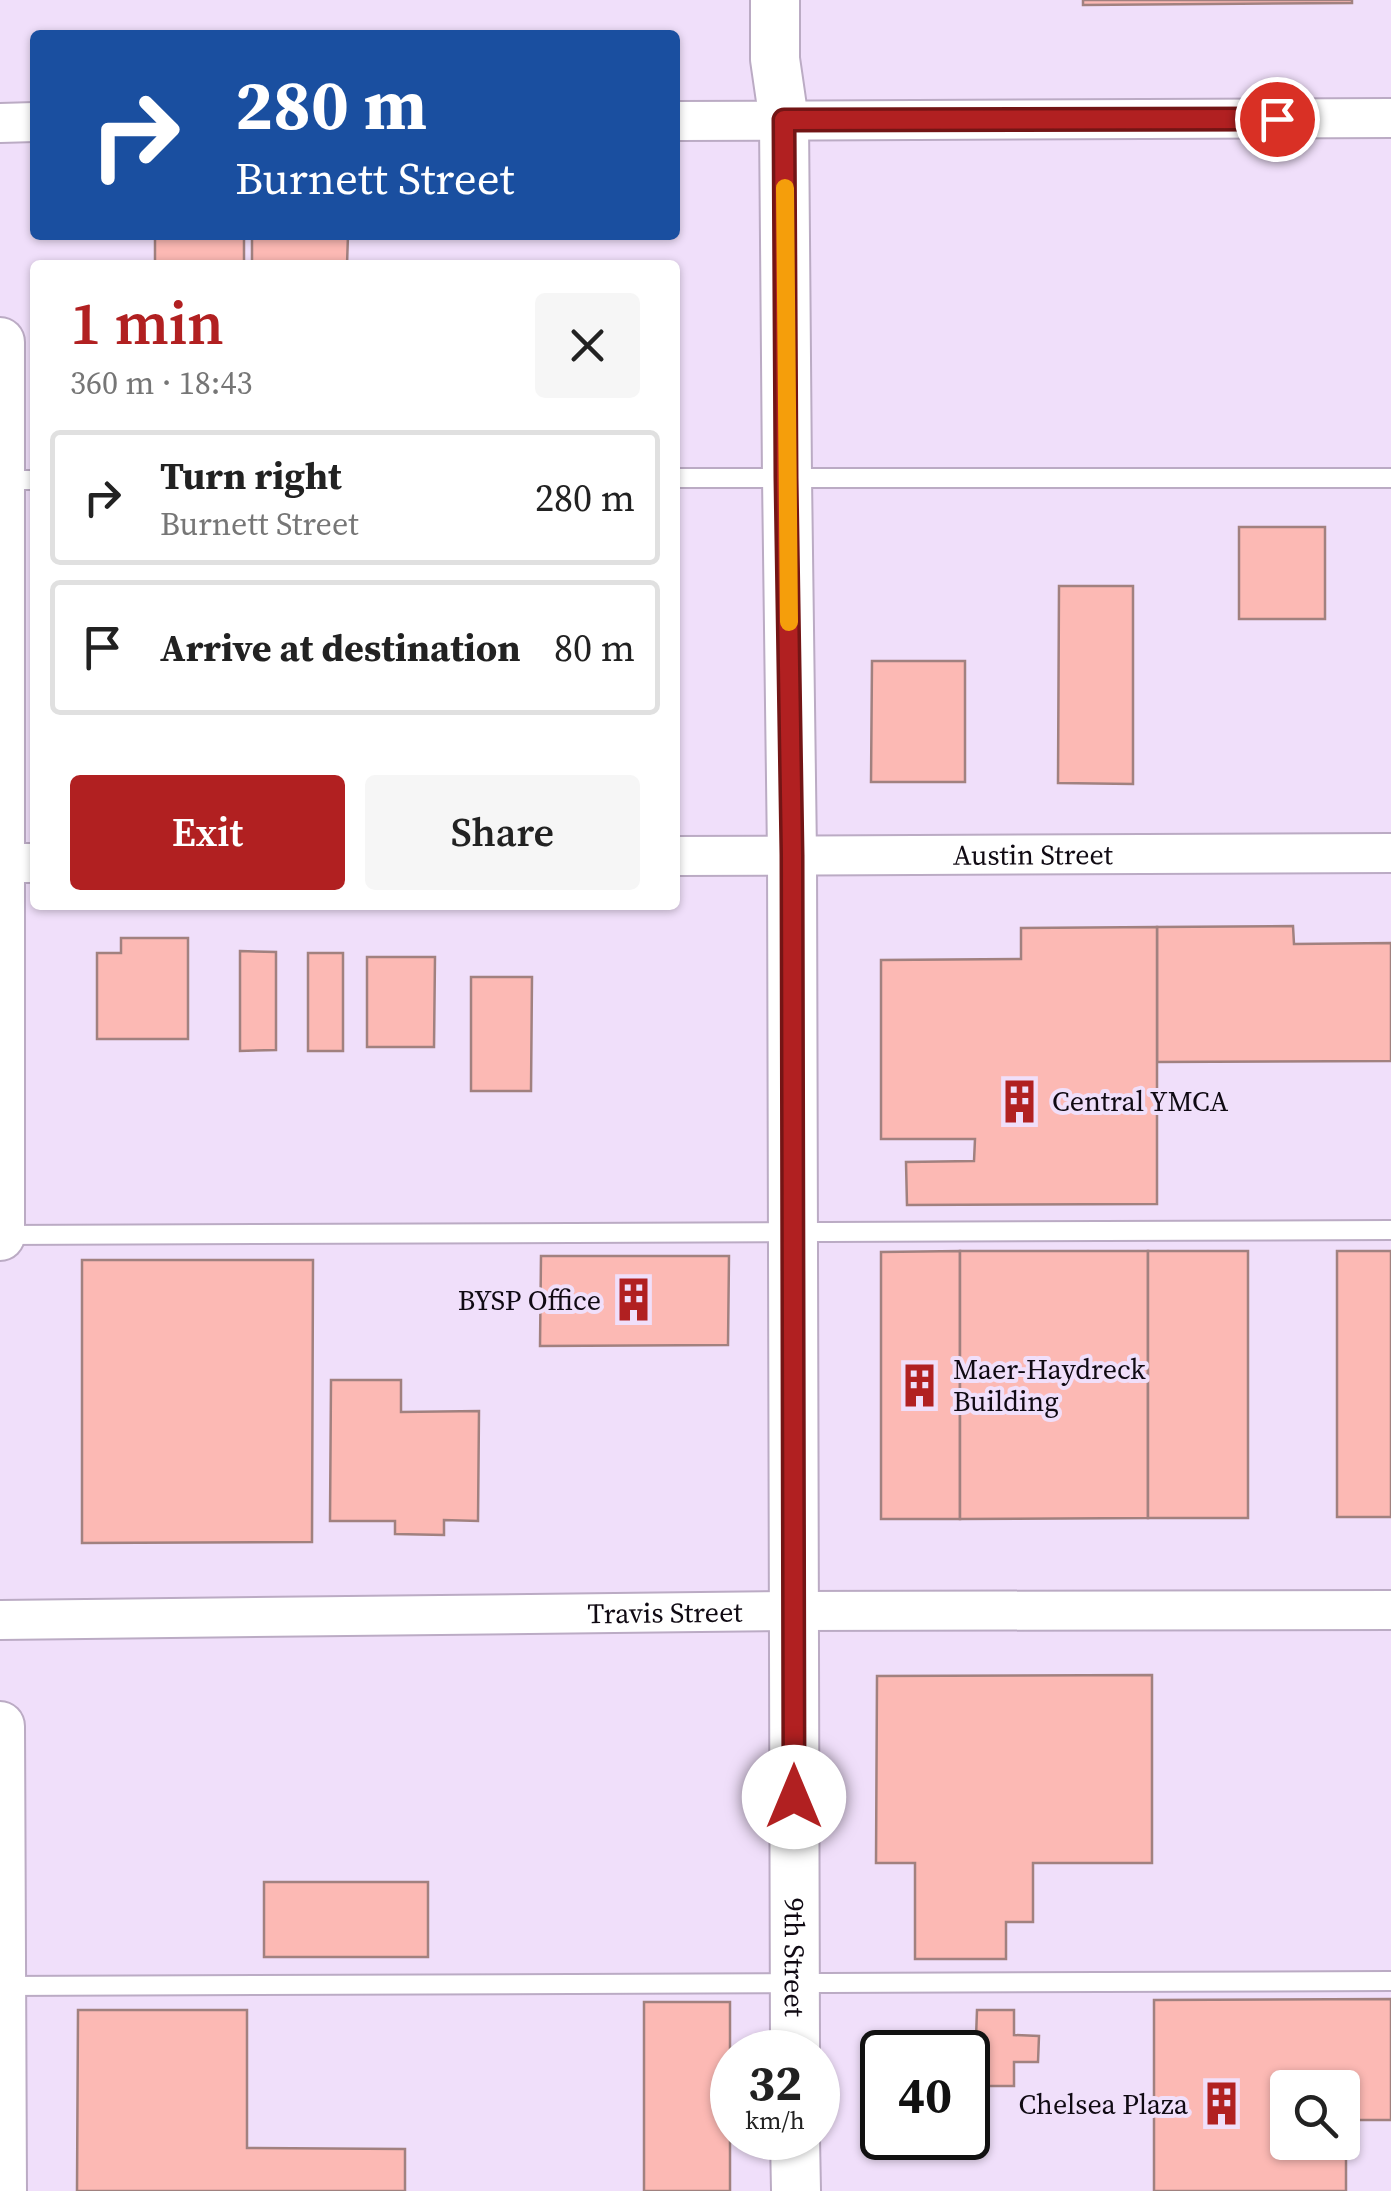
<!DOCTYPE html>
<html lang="en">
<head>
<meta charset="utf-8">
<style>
  :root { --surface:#fff; --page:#f6f6f6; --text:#222; --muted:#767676; --line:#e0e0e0; --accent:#b12021 }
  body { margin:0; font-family:"Source Serif 4",serif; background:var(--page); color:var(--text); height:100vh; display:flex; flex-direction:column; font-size:38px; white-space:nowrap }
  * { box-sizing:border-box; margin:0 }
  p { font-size:32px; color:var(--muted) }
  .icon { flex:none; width:55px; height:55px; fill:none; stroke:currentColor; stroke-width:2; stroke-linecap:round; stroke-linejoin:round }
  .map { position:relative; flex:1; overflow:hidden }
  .side { position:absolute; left:30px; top:260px; width:650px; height:650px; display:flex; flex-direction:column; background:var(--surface); border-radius:10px; box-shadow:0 2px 8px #0004 }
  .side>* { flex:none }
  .top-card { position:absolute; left:30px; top:30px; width:650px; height:210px; border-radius:10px; box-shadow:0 2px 8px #0004; background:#1a4fa0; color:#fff; overflow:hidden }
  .controls { position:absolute; left:1270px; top:2070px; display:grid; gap:20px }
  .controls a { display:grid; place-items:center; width:90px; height:90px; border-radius:10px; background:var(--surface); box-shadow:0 2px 8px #0004; font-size:50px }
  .speed { position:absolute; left:710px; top:2030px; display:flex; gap:20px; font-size:50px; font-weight:700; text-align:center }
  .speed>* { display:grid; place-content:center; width:130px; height:130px; border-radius:50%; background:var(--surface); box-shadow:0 2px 8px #0004; line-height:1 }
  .speed small { font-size:25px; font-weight:400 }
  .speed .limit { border:5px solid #111; border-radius:15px; background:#fff; color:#111 }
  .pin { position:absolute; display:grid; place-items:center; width:85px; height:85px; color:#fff; margin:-42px; border:5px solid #fff; border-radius:50%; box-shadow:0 2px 10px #0007 }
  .me { position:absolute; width:110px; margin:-55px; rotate:0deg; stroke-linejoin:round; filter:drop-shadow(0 0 8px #0008) }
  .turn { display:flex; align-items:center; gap:35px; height:210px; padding:0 40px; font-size:45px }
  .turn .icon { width:130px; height:130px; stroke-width:2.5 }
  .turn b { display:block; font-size:70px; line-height:85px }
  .round { display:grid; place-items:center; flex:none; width:105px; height:105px; border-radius:10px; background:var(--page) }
  .head { display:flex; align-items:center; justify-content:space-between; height:170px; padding:0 40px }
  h1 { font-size:60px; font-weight:600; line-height:75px; color:var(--accent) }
  .action { display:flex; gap:20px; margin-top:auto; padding:20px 40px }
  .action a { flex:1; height:115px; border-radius:10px; background:var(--accent); color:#fff; font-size:40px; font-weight:600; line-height:115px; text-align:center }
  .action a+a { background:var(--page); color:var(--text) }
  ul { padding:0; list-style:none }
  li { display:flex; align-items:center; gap:30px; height:135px; margin:0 20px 15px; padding:0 20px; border:5px solid var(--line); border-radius:10px }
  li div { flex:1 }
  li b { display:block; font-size:38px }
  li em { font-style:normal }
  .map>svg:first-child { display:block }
  .building { fill:#fcb9b4; stroke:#a1817f; stroke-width:2.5; fill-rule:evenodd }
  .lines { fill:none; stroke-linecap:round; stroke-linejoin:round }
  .service-casing { stroke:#bbabc4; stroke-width:22 }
  .minor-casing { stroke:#bbabc4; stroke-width:42 }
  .tertiary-casing { stroke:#bbabc4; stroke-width:52 }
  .service { stroke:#fff; stroke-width:18 }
  .minor { stroke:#fff; stroke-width:38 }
  .tertiary { stroke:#fff; stroke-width:48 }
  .route-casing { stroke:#731515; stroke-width:25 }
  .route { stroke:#b12021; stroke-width:18 }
  .slow { stroke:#f59e0b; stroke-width:18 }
  .labels { text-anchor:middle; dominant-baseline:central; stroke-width:8; stroke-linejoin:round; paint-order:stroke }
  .street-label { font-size:28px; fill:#100a13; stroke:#f0dffa }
  .poi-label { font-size:28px; fill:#100a13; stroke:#f0dffa; text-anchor:start }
</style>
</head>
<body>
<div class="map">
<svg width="1391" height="2191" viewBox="0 0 1391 2191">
  <rect width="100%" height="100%" fill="#f0dffa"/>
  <g class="building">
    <polygon points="1083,0 1352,0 1352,3 1083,5"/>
    <rect x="155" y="235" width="89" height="30"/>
    <polygon points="252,235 348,235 347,265 252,265"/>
    <rect x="1239" y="527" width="86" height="92"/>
    <polygon points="1059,586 1133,586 1133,784 1058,783"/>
    <polygon points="872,661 965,661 965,782 871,782"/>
    <polygon points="1293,926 1294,944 1391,943 1391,1061 1157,1062 1157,927"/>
    <polygon points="1157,927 1157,1204 907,1205 906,1162 974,1161 975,1139 881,1139 881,960 1021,959 1021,928"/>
    <polygon points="121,938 188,938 188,1039 97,1039 97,953 121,953"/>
    <polygon points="240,951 276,952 276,1050 240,1051"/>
    <rect x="308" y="953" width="35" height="98"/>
    <polygon points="367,957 435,957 434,1047 367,1047"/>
    <polygon points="471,977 532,977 531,1091 471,1091"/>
    <polygon points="960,1251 960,1519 881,1519 881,1252"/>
    <polygon points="960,1251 1148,1251 1148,1518 960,1519"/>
    <rect x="1148" y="1251" width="100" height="267"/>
    <rect x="1337" y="1251" width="54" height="266"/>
    <polygon points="541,1256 729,1256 728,1345 540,1346"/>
    <polygon points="82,1260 313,1260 312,1542 82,1543"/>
    <polygon points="331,1380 401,1380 401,1412 479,1411 478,1521 444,1520 444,1535 395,1534 395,1521 330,1521"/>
    <polygon points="1152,1675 1152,1863 1033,1863 1033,1922 1006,1922 1006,1959 915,1959 915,1863 876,1863 877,1676"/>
    <rect x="264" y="1882" width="164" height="75"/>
    <path d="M1391 1999V2120H1346V2191H1154V2000ZM1288 2088H1342V2142H1288Z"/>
    <rect x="644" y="2002" width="86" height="189"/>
    <polygon points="78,2010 247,2010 247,2148 405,2149 405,2191 77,2191"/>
    <polygon points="977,2010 1014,2010 1014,2035 1039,2036 1038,2062 1014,2062 1014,2086 969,2086 968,2052 882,2052 882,2077 877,2077 878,2036 976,2038"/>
  </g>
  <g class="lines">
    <defs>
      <g id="service">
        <polyline points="675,478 1391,478"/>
        <polyline points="0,480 35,480"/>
        <polyline points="2,1235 1391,1230"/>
        <polyline points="2,1986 1391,1981"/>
      </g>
      <g id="minor">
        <polyline points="675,121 1391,118"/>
        <polyline points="0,123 35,122"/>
        <path id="s1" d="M675 856 1391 853"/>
        <polyline points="0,863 35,863"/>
        <path id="s2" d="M0 1620 793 1611 1391 1610"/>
      </g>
      <g id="tertiary">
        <path id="s3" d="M775 0V59L784 121 787 477 792 855 795 2052"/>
        <polyline points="0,342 0,1236"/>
        <polyline points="0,1726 2,2191"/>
        <polyline points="795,2138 796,2191"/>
      </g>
    </defs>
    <use href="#service" class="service-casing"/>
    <use href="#minor" class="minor-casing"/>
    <use href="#tertiary" class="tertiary-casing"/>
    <use href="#service" class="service"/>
    <use href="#minor" class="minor"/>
    <use href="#tertiary" class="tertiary"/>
  </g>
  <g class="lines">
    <defs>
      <polyline id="route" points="794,1797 792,855 786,478 784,120 1277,119"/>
    </defs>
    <use href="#route" class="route-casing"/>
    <use href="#route" class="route"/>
    <polyline class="slow" points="785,188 789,622"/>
  </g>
  <defs>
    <symbol id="building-bare" viewBox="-9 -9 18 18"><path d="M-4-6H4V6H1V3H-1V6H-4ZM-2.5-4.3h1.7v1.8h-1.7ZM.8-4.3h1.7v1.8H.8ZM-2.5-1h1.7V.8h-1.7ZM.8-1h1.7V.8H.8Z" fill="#b12021" stroke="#f0dffa" stroke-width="2.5" paint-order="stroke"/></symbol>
  </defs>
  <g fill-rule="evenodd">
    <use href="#building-bare" x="988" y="1070" width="63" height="63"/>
    <use href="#building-bare" x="602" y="1268" width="63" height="63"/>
    <use href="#building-bare" x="888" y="1354" width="63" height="63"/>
    <use href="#building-bare" x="1190" y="2072" width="63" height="63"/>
  </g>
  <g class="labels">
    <g class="street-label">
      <text stroke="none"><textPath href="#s1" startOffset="358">Austin Street</textPath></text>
      <text stroke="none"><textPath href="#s2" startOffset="665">Travis Street</textPath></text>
      <text stroke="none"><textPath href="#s3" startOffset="1958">9th Street</textPath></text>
    </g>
    <g class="poi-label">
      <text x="1052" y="1101">Central YMCA</text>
      <text x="601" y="1300" text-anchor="end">BYSP Office</text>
      <text x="953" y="1369">Maer-Haydreck<tspan x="953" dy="32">Building</tspan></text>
      <text x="1188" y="2104" text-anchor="end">Chelsea Plaza</text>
    </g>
  </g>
</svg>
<div class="controls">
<a><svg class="icon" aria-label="search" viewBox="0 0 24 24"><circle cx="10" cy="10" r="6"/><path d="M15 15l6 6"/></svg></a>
</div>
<div class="speed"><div>32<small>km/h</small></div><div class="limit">40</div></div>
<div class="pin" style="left:1277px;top:119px;background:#d93025"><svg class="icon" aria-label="arrive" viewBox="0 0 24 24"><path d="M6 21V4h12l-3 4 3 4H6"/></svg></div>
<svg class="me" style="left:794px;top:1797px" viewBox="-20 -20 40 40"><circle r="19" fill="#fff"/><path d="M0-13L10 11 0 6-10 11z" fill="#b12021"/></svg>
<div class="top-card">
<div class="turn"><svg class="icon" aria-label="right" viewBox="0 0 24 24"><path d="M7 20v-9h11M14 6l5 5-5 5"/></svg><div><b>280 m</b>Burnett Street</div></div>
</div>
<section class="side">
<div class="head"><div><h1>1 min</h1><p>360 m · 18:43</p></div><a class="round"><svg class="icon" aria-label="close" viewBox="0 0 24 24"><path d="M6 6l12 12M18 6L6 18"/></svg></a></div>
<ul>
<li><svg class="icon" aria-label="right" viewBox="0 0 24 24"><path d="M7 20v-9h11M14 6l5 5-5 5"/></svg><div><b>Turn right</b><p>Burnett Street</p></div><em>280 m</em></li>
<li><svg class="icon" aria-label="arrive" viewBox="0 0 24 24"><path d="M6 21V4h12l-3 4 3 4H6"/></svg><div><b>Arrive at destination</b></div><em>80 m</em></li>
</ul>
<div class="action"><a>Exit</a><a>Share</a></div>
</section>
</div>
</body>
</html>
